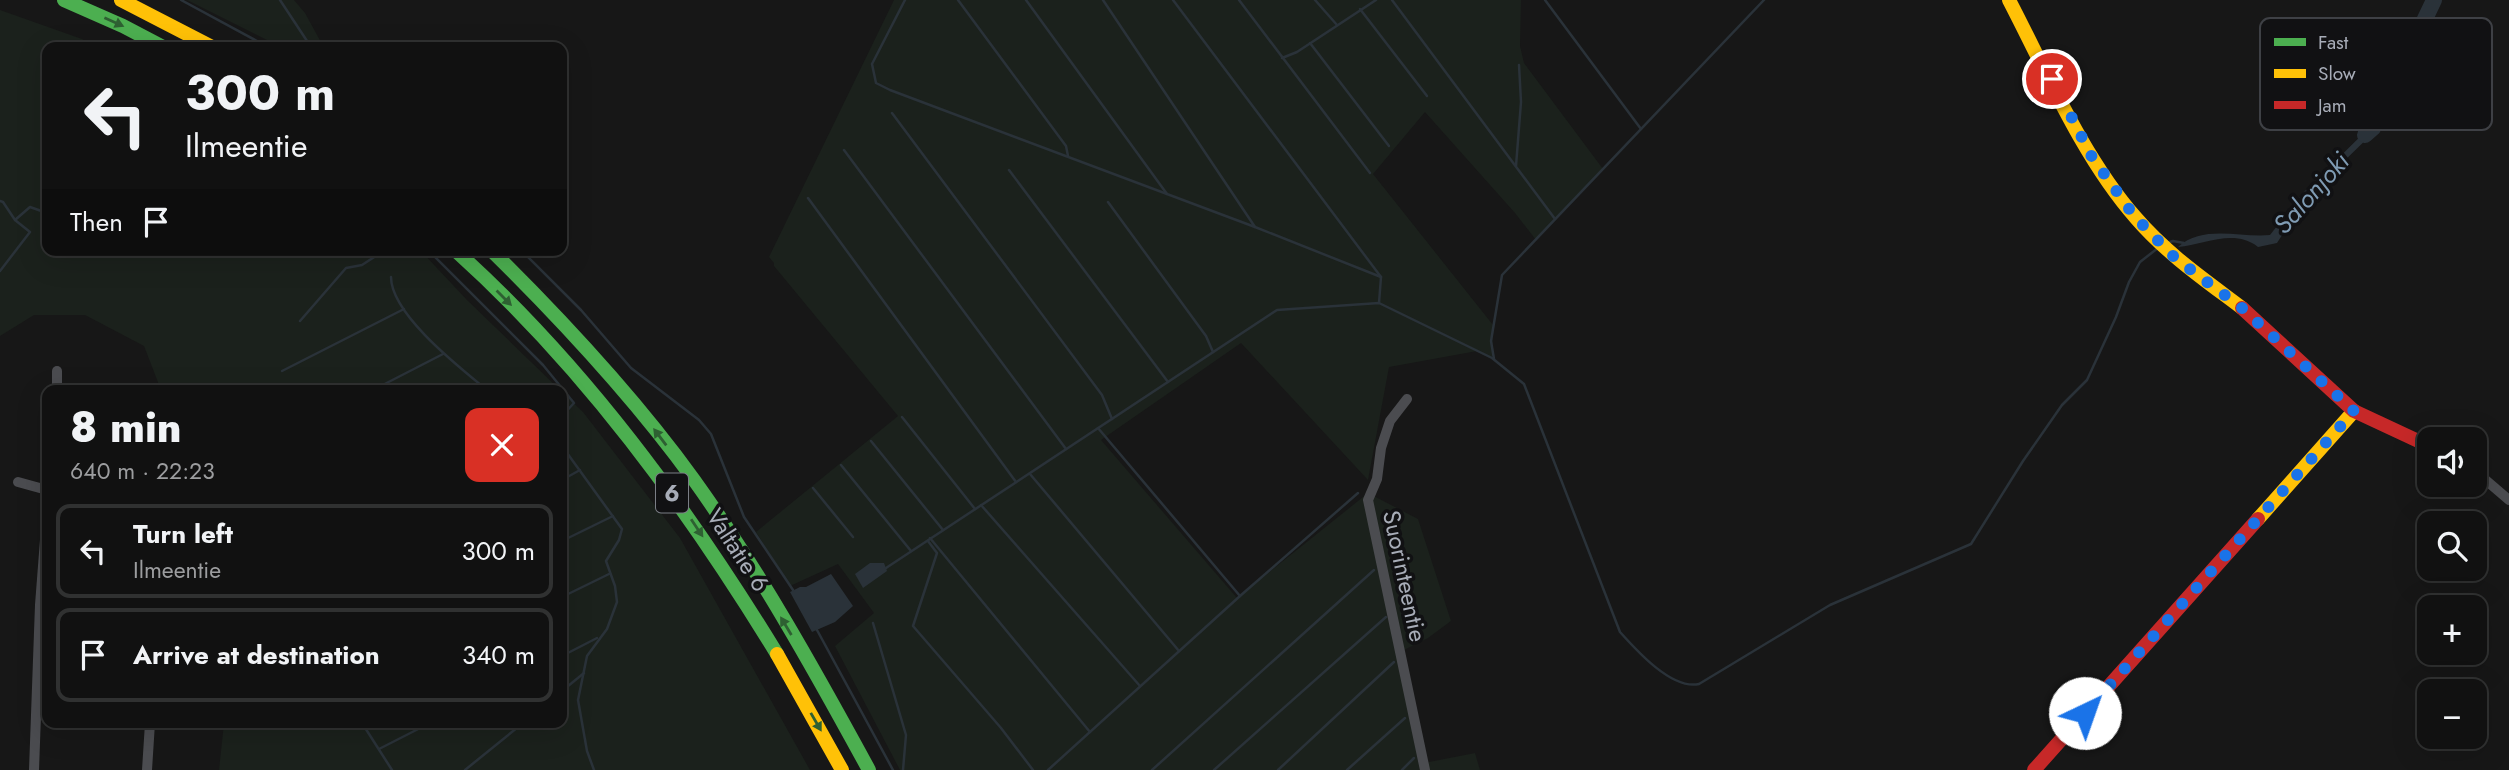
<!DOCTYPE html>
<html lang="en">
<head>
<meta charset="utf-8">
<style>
  :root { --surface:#111; --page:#1a1a1a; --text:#f1f3f6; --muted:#9c9d9f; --line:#303131 }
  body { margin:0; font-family:Jost,sans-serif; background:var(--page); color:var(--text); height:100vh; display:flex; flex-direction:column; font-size:26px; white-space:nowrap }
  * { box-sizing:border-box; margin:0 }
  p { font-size:23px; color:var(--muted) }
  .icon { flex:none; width:38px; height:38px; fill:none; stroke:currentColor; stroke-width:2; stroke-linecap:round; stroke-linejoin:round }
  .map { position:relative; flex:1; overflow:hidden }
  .panel { position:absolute; left:42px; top:385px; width:525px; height:343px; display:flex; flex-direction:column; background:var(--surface); border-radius:14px; box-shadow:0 7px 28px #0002,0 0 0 2px var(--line) }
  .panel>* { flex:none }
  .hud { position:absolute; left:42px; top:42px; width:525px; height:214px; border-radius:14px; box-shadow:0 7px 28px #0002,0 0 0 2px var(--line); background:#111; color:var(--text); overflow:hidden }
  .tools { position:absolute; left:2417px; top:427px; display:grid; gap:14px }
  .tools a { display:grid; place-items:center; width:70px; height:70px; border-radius:14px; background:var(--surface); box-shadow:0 7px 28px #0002,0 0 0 2px var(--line); font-size:35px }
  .pin { position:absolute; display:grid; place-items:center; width:60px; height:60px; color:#fff; margin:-30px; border:4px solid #fff; border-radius:50%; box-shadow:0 2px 7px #0007 }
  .me { position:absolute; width:77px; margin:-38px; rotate:42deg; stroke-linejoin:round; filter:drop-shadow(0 0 5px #0008) }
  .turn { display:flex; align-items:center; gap:24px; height:147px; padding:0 28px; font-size:32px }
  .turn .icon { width:91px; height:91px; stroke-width:2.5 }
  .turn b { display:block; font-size:49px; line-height:60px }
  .then { display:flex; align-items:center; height:66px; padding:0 28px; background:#0003; gap:14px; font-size:26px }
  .round { display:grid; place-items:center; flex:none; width:74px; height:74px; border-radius:14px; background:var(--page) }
  .summary { display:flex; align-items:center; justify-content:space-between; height:119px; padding:0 28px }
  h1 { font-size:42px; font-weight:800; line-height:52px }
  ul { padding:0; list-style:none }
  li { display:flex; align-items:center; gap:21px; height:94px; margin:0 14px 10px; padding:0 14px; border:4px solid var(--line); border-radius:14px }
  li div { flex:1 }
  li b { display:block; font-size:26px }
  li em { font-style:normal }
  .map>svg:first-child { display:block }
  .green { fill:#1b211c }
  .water { fill:#2a3239 }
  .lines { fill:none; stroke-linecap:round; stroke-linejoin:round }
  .stream { stroke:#2a3239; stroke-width:2.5 }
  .river { stroke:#2a3239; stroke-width:16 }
  .street { stroke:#4b4c50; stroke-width:10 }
  .fast { stroke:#4caf50; stroke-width:14 }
  .slow { stroke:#ffc107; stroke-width:14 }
  .jam { stroke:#c62828; stroke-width:14 }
  .oneway { fill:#2e6032 }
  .route { stroke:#1a73e8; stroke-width:12; stroke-dasharray:0 21.6 }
  .labels { text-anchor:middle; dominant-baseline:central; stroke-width:7; stroke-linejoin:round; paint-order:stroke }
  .shield { fill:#111113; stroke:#7b7e86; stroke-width:2 }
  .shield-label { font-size:23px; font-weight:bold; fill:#a8adb8 }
  .street-label { font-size:24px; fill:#a8adb8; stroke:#111113 }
  .water-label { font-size:26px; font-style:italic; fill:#7f9bb3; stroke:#111113 }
  .key { fill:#111113; stroke:#3e4045; stroke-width:2 }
  .key-label { font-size:19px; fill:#a8adb8 }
</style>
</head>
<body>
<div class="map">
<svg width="2509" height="770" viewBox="0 0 2509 770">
  <rect width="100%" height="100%" fill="#171717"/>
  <g class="green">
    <polygon points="187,0 294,0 305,13 322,44 319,47 281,47"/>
    <polygon points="894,0 1521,0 1520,46 1524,63 1603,169 1536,240 1515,213 1425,112 1373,174 1493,325 1492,358 1477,351 1389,367 1368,480 1241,343 1101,440 1237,598 1368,493 1418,519 1451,621 1428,638 1400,652 1424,763 1475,753 1480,770 900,770 835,646 874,613 838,564 790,586 756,532 898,416 774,266 774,263 769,257"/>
    <polygon points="0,10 82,39 94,47 47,47 47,250 421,251 467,300 560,390 161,390 144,346 85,315 34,315 0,336"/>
    <polygon points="562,392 583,412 680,538 810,770 219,770 224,723 562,723"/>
  </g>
  <g class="water">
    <path d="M2434 0H2440L2388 114 2375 131 2305 199 2277 243 2258 247C2234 228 2204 245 2178 247 2203 224 2240 238 2270 235L2302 194 2378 119Z"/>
    <polygon points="870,563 884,563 887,571 863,588 855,574"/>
    <polygon points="831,574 853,606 835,622 812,632 790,592 800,587 806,587"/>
  </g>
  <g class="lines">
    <g class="stream">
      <polyline points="181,0 268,47"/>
      <polyline points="280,0 311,47"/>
      <polyline points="905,0 872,64 876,83 890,90 1255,227 1381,277"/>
      <polyline points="958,0 1066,146 1068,156"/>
      <polyline points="1026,0 1167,194"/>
      <polyline points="1103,0 1255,227"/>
      <polyline points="1173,0 1381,277 1379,303"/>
      <polyline points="1239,0 1370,173"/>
      <polyline points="1315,0 1337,25"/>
      <polyline points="1392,0 1555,219"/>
      <polyline points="1545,0 1641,129"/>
      <polyline points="1360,9 1427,96"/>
      <polyline points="1310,43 1389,146"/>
      <polyline points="1282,58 1297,52 1376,0"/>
      <polyline points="892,113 1102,395 1112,419"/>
      <polyline points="844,150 1066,449"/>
      <polyline points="1516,166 1521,102 1519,65"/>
      <polyline points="1009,170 1168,382"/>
      <polyline points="808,198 1016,482"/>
      <polyline points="0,201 3,202 15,220 30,232 0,271"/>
      <polyline points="1108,202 1206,336 1213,352"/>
      <polyline points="15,220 30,207 47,213"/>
      <polyline points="2167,243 2173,241 2184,243"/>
      <polyline points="428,250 543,365 574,403 562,416"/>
      <polyline points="521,250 581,310 631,368 699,420 711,434 744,517 793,590"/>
      <path d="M391 277C391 314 459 367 487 390"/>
      <polyline points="300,321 346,268 362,265 385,250"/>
      <polyline points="1494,359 1491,341 1502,275 1764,0"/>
      <polyline points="282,371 404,309"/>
      <polyline points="373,390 443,354"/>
      <polyline points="902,417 975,509"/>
      <polyline points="1098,428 1240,596"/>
      <polyline points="871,441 943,530"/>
      <polyline points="562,446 622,529 619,540 606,561 615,586 617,602 607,629 587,656 578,700 587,751 594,770"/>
      <polyline points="841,465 911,551"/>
      <polyline points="1030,474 1179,651"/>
      <polyline points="562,480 580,470"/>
      <polyline points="813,488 853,537"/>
      <polyline points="981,505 1140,686"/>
      <polyline points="930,538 1090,732"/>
      <polyline points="562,541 613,516"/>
      <polyline points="928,541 937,553 913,626 1001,728 1033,770"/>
      <path d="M886 568 1277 310 1379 303 1492 358 1524 384 1620 632C1637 651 1672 690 1699 684L1830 605 1971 544 2023 461 2062 405 2087 380 2116 317 2129 282 2140 262 2158 248"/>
      <polyline points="562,597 609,574"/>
      <polyline points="873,623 906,735 903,770"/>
      <polyline points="817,630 893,770"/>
      <polyline points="562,656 597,638"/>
      <polyline points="562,691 584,673"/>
      <polyline points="362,723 392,770"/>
      <polyline points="379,749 430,723"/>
      <polyline points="465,770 523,723"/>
      <polyline points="1048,770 1240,596 1358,493"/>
      <polyline points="1152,770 1374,570"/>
      <polyline points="1214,770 1386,617"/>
      <polyline points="1278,770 1394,662"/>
      <polyline points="1347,770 1405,718"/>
      <polyline points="1402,770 1414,758"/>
    </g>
    <polyline class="river" points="2365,135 2373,128 2434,0"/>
    <g class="street">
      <polyline points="57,390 57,371"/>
      <polyline points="1407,399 1390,421 1381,448 1377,479 1368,500 1425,770"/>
      <polyline points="2474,470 2509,500"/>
      <polyline points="18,482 47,490"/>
      <polyline points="34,770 40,605 47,514"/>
      <polyline points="147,770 150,723"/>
    </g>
    <g class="fast">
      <polyline points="64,0 123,26 163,47"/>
      <path d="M455 250C584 366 687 507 777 654"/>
      <path d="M491 250C564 322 634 397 694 480 760 572 815 671 869 770"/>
    </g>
    <g class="slow">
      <polyline points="121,0 212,47"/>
      <path d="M2009 0C2046 71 2083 158 2136 218 2167 254 2205 280 2242 308"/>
      <polyline points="2258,519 2354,411"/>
      <polyline points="777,654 842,770"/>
    </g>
    <g class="jam">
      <polyline points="2242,308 2354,411 2429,446"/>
      <polyline points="2034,770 2258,519"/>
    </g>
  </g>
  <defs><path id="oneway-solid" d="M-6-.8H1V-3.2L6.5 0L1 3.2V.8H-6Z" transform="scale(1.75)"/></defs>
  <g class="oneway">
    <use href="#oneway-solid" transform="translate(114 22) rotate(24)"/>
    <use href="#oneway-solid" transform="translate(504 298) rotate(45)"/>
    <use href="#oneway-solid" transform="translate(660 437) rotate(-127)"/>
    <use href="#oneway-solid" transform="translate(697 528) rotate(56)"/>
    <use href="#oneway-solid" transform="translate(786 626) rotate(-121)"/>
    <use href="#oneway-solid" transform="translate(816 722) rotate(60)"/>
  </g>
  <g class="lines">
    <polyline class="route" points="2052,79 2092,157 2135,217 2175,258 2242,308 2354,411 2085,713"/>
  </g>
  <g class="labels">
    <rect class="shield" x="656" y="473.5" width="32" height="39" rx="5"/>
    <g class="shield-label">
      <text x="672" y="493">6</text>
    </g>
    <g class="street-label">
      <text transform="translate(738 550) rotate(57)">Valtatie 6</text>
      <text transform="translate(1405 576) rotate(78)">Suorinteentie</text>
    </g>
    <g class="water-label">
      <text transform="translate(2311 193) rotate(-48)">Salonjoki</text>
    </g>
  </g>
  <rect x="2260" y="18" width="232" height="112" rx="10" class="key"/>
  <rect x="2274" y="38" width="32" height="8" fill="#4caf50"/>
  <rect x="2274" y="69" width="32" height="9" fill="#ffc107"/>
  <rect x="2274" y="101" width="32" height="8" fill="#c62828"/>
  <g class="key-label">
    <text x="2318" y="49">Fast</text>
    <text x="2318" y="80">Slow</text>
    <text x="2318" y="112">Jam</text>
  </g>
</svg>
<div class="tools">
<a><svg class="icon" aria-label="sound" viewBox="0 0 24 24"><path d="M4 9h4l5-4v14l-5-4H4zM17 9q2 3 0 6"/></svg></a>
<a><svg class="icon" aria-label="search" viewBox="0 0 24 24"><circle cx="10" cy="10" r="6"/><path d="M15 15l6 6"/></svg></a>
<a>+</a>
<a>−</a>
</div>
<div class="pin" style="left:2052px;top:79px;background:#d93025"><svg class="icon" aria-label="arrive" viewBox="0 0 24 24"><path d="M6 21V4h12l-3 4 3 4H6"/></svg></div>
<svg class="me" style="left:2085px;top:713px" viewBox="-20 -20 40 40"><circle r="19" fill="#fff"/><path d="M0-13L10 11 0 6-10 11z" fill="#1a73e8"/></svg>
<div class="hud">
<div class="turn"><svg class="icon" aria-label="left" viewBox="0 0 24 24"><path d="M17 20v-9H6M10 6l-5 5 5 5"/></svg><div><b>300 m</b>Ilmeentie</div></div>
<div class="then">Then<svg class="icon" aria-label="arrive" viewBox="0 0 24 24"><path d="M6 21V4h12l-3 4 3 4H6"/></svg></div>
</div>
<section class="panel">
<div class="summary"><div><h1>8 min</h1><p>640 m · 22:23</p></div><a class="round" style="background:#d93025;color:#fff"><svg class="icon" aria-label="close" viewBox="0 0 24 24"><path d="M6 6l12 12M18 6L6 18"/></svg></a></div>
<ul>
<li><svg class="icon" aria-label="left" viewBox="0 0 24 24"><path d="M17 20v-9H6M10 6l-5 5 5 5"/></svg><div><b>Turn left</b><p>Ilmeentie</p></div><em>300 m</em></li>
<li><svg class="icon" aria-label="arrive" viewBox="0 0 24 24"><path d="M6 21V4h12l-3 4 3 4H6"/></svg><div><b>Arrive at destination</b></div><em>340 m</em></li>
</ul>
</section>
</div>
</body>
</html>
